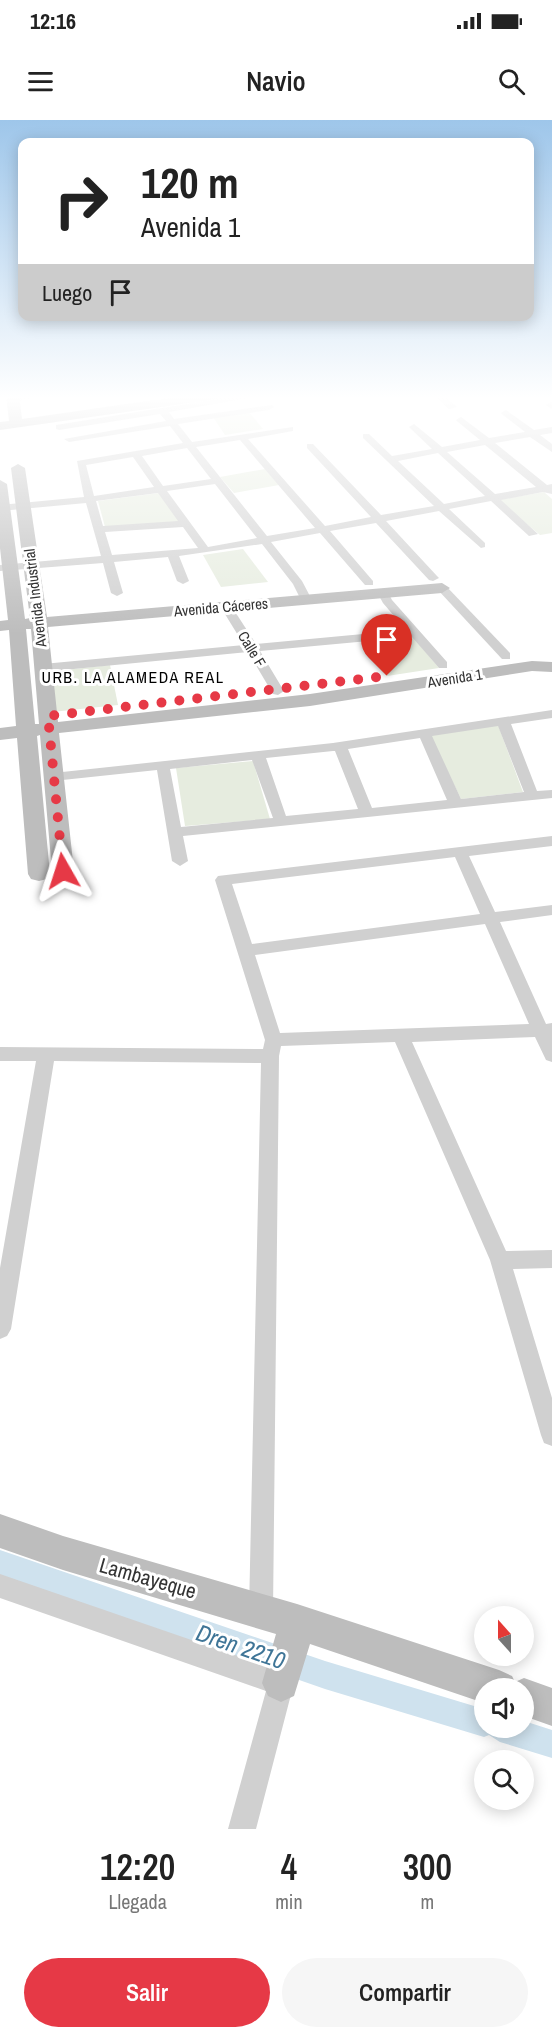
<!DOCTYPE html>
<html lang="es">
<head>
<meta charset="utf-8">
<style>
  :root { --surface:#fff; --page:#f6f6f6; --text:#222; --muted:#767676; --accent:#e63946 }
  body { margin:0; font-family:"Archivo Narrow",sans-serif; background:var(--page); color:var(--text); height:100vh; display:flex; flex-direction:column; font-size:22px; white-space:nowrap }
  * { box-sizing:border-box; margin:0 }
  p { font-size:20px; color:var(--muted) }
  .icon { flex:none; width:33px; height:33px; fill:none; stroke:currentColor; stroke-width:2; stroke-linecap:round; stroke-linejoin:round }
  .map { position:relative; height:1709px; overflow:hidden }
  .sheet { display:flex; flex-direction:column; background:var(--surface); flex:1 }
  .sheet>* { flex:none }
  .guide { position:absolute; left:18px; top:18px; width:516px; height:183px; border-radius:12px; box-shadow:0 3px 15px #0003; background:#fff; color:var(--text); overflow:hidden }
  .needle { width:39px; rotate:339deg }
  .tools { position:absolute; left:474px; top:1486px; display:grid; gap:12px }
  .tools a { display:grid; place-items:center; width:60px; height:60px; border-radius:50%; background:var(--surface); box-shadow:0 3px 15px #0003; font-size:30px }
  .pin { position:absolute; display:grid; place-items:center; width:51px; height:51px; color:#fff; margin:-62px -26px; border-radius:50% 50% 50% 0; rotate:-45deg; box-shadow:0 0 6px #0007 }
  .pin .icon { rotate:45deg }
  .me { position:absolute; width:66px; margin:-33px; rotate:354deg; stroke-linejoin:round; filter:drop-shadow(0 0 4px #0008) }
  .turn { display:flex; align-items:center; gap:21px; height:126px; padding:0 24px; font-size:27px }
  .turn .icon { width:78px; height:78px; stroke-width:2.5 }
  .turn b { display:block; font-size:42px; line-height:51px }
  .then { display:flex; align-items:center; height:57px; padding:0 24px; background:#0003; gap:12px; font-size:22px }
  .eta { display:flex; justify-content:space-evenly; align-items:center; height:102px; text-align:center }
  .eta b { font-size:36px; font-weight:600; line-height:42px }
  .button { display:flex; gap:12px; margin-top:auto; padding:12px 24px }
  .button a { flex:1; height:69px; border-radius:36px; background:var(--accent); color:#fff; font-size:24px; font-weight:600; line-height:69px; text-align:center }
  .button a+a { background:var(--page); color:var(--text) }
  .status { display:flex; justify-content:space-between; align-items:center; height:42px; padding:0 30px; background:var(--surface); direction:ltr }
  .status svg { height:16px; fill:currentColor }
  header { display:flex; justify-content:space-between; align-items:center; height:78px; padding:0 24px; background:var(--surface); font-size:27px; font-weight:600 }
  .map>svg:first-child { display:block }
  .green { fill:#e6ecdf }
  .lines { fill:none; stroke-linecap:round; stroke-linejoin:round }
  .canal { fill:#cfe2ee; fill-rule:evenodd }
  .street { fill:#d0d0d0; fill-rule:evenodd }
  .secondary { fill:#bdbdbd; fill-rule:evenodd }
  .route { stroke:#e63946; stroke-width:10; stroke-dasharray:0 18 }
  .labels { text-anchor:middle; dominant-baseline:central; stroke-width:6; stroke-linejoin:round; paint-order:stroke }
  .far-street-label { font-size:15px; fill:#333; stroke:#fff }
  .far-neighbourhood-label { font-size:16px; letter-spacing:1.5px; fill:#000; stroke:#fff }
  .near-street-label { font-size:21px; fill:#333; stroke:#fff }
  .near-water-label { font-size:24px; font-style:italic; fill:#3f7597; stroke:#fff }
</style>
</head>
<body>
<div class="status"><b>12:16</b><svg viewBox="0 0 49 12"><path d="M0 12V9h3v3zM5 12V6h3v6zM10 12V3h3v9zM15 12V0h3v12zM26 1h20v11H26zM47 4h2v5h-2z"/></svg></div>
<header><svg class="icon" aria-label="menu" viewBox="0 0 24 24"><path d="M4 6h16M4 12h16M4 18h16"/></svg>Navio<svg class="icon" aria-label="search" viewBox="0 0 24 24"><circle cx="10" cy="10" r="6"/><path d="M15 15l6 6"/></svg></header>
<div class="map">
<svg width="552" height="1709" viewBox="0 0 552 1709">
  <rect width="100%" height="100%" fill="#fff"/>
  <g class="green">
    <polygon points="249,292 263,309 225,315 213,297"/>
    <polygon points="265,349 279,365 234,373 220,357"/>
    <polygon points="544,372 552,379 552,413 540,415 498,380"/>
    <polygon points="159,373 180,402 105,407 98,381"/>
    <polygon points="243,429 268,462 221,467 203,435"/>
    <polygon points="412,516 439,548 387,556 363,521"/>
    <polygon points="110,545 118,585 52,592 47,552"/>
    <polygon points="498,605 523,672 461,679 430,615"/>
    <polygon points="253,641 270,699 185,706 176,648"/>
  </g>
  <g class="lines">
    <polygon class="canal" points="0,1430 325,1541 484,1589 484,1608 524,1608 524,1601 552,1610 552,1638 500,1622 489,1615 484,1617 325,1569 0,1456"/>
    <g class="street">
      <polygon points="21,275 45,275 13,282 9,279"/>
      <path d="M243 275H265L169 292 174 299 272 285 274 287 269 290 178 304 192 322 293 307V311L248 319 325 406 371 397 307 328V324H313L381 395 434 386 363 318V314H369L392 336 432 329 411 309 409 307 414 304 442 327 480 320 458 302 456 300 461 297 489 318 525 312 503 295 501 293 506 290 534 310 552 307V313L540 315 552 324V332L530 317 495 323 547 365 552 364V374L543 372 501 380 538 414 529 416 491 381 449 389 485 423V427L481 428 439 391 386 401 437 456 439 458 433 461 429 460 376 403 330 411 373 461V465H365L320 413 271 422 302 461 312 480 306 483 302 482 293 464 262 424 179 436 189 461 183 464 177 461 168 437 114 442 123 473 117 476 111 473 103 443 0 451V445L101 436 86 383 0 391V385L84 377 77 341 183 323 170 306 69 322 64 319 166 301 160 294 59 310 56 309V305ZM240 320 315 408 267 416 196 327ZM485 325 536 367 495 374 447 332ZM187 328 211 359 163 366 142 336ZM438 333 485 376 444 384 398 341ZM133 337 154 367 94 376 86 345ZM215 364 257 418 208 427 167 371ZM158 373 178 401 103 406 96 381ZM183 407 198 428 112 435 105 412Z"/>
      <polygon points="433,275 443,275 457,287 449,289"/>
      <polygon points="551,282 552,283 552,289 546,285"/>
      <polygon points="438,466 446,466 510,533 510,539 502,539 438,470"/>
      <polygon points="383,469 387,470 392,480 447,542 447,548 439,548 412,517 260,531 284,571 278,575 273,574 248,532 43,552 37,548 43,544 244,525 220,486 226,482 230,484 256,524 406,510 383,483 377,472"/>
      <path d="M552 590V598L511 604 537 671 552 670V678L183 716 188 741 180 746 172 741 157 650 53 661 46 657 53 653 333 623ZM498 606 524 672 461 679 432 616ZM420 618 447 680 372 688 348 629ZM333 631H335L358 689 286 696 266 638ZM252 640 273 698 181 707 170 649Z"/>
      <path d="M552 716V726L469 736 495 792 552 785V795L500 802 546 904 552 903V942L546 940 535 917 412 922 506 1131 552 1130V1148L513 1149 552 1278V1326L544 1323 541 1315 490 1140 395 922 281 926 279 936 273 1491 270 1500 261 1503 252 1500 249 1491 261 943 54 941 11 1209 7 1216 0 1219V1148L36 941H0V927L263 929 265 920 215 760 218 756ZM455 737 480 794 252 824 232 764ZM485 804 529 904 280 913 255 835Z"/>
      <polygon points="0,1454 290,1554 294,1563 256,1709 228,1709 266,1571 0,1478"/>
    </g>
    <g class="secondary">
      <polygon points="6,275 19,275 22,299 189,275 223,275 217,279 0,310 0,302 9,301"/>
      <path d="M18 344 25 348 47 497 442 463 450 468 442 473 48 507 58 602 310 574 532 541 552 542V552L532 551 310 586 59 613 74 751 71 756 63 758 55 756 52 751 40 615 37 616 50 754 47 759 39 761 31 759 28 754 17 618 0 620V608L16 606 9 510 0 511V501L8 500 0 428V360L7 364 25 499 30 498 11 348ZM26 509H31L39 604H35Z"/>
      <polygon points="0,1394 63,1416 297,1484 499,1550 512,1556 515,1562 524,1558 552,1568 552,1606 524,1596 524,1569 484,1569 484,1583 310,1524 294,1576 281,1582 268,1576 262,1563 276,1514 63,1450 0,1428"/>
    </g>
  </g>
  <linearGradient id="sky" x2="0" y2="1"><stop stop-color="#9ec6ea"/><stop offset="0.54" stop-color="#fff"/><stop offset="1" stop-color="#fff" stop-opacity="0"/></linearGradient>
  <rect width="552" height="514" fill="url(#sky)"/>
  <g class="lines">
    <polyline class="route" points="63,751 48,596 387,556"/>
  </g>
  <g class="labels">
    <g class="far-street-label">
      <text transform="translate(35 478) rotate(-97)">Avenida Industrial</text>
      <text transform="translate(221 487) rotate(-5)">Avenida Cáceres</text>
      <text transform="translate(252 529) rotate(59)">Calle F</text>
      <text transform="translate(455 558) rotate(-9)">Avenida 1</text>
    </g>
    <g class="far-neighbourhood-label">
      <text x="133" y="557">URB. LA ALAMEDA REAL</text>
    </g>
    <g class="near-street-label">
      <text transform="translate(148 1458) rotate(16)">Lambayeque</text>
    </g>
    <g class="near-water-label">
      <text transform="translate(241 1526) rotate(19)">Dren 2210</text>
    </g>
  </g>
</svg>
<div class="tools">
<a><svg class="needle" viewBox="-14 -14 28 28"><path d="M0-13l5 13h-10z" fill="#e53935"/><path d="M0 13l5-13h-10z" fill="#767676"/></svg></a>
<a><svg class="icon" aria-label="sound" viewBox="0 0 24 24"><path d="M4 9h4l5-4v14l-5-4H4zM17 9q2 3 0 6"/></svg></a>
<a><svg class="icon" aria-label="search" viewBox="0 0 24 24"><circle cx="10" cy="10" r="6"/><path d="M15 15l6 6"/></svg></a>
</div>
<div class="pin" style="left:387px;top:556px;background:#d93025"><svg class="icon" aria-label="arrive" viewBox="0 0 24 24"><path d="M6 21V4h12l-3 4 3 4H6"/></svg></div>
<svg class="me" style="left:63px;top:751px" viewBox="-20 -20 40 40"><path d="M0-17L14 15 0 8-14 15z" fill="#e63946" stroke="#fff" stroke-width="4"/></svg>
<div class="guide">
<div class="turn"><svg class="icon" aria-label="right" viewBox="0 0 24 24"><path d="M7 20v-9h11M14 6l5 5-5 5"/></svg><div><b>120 m</b>Avenida 1</div></div>
<div class="then">Luego<svg class="icon" aria-label="arrive" viewBox="0 0 24 24"><path d="M6 21V4h12l-3 4 3 4H6"/></svg></div>
</div>
</div>
<section class="sheet">
<div class="eta">
<div><b>12:20</b><p>Llegada</p></div>
<div><b>4</b><p>min</p></div>
<div><b>300</b><p>m</p></div>
</div>
<div class="button"><a>Salir</a><a>Compartir</a></div>
</section>
</body>
</html>
